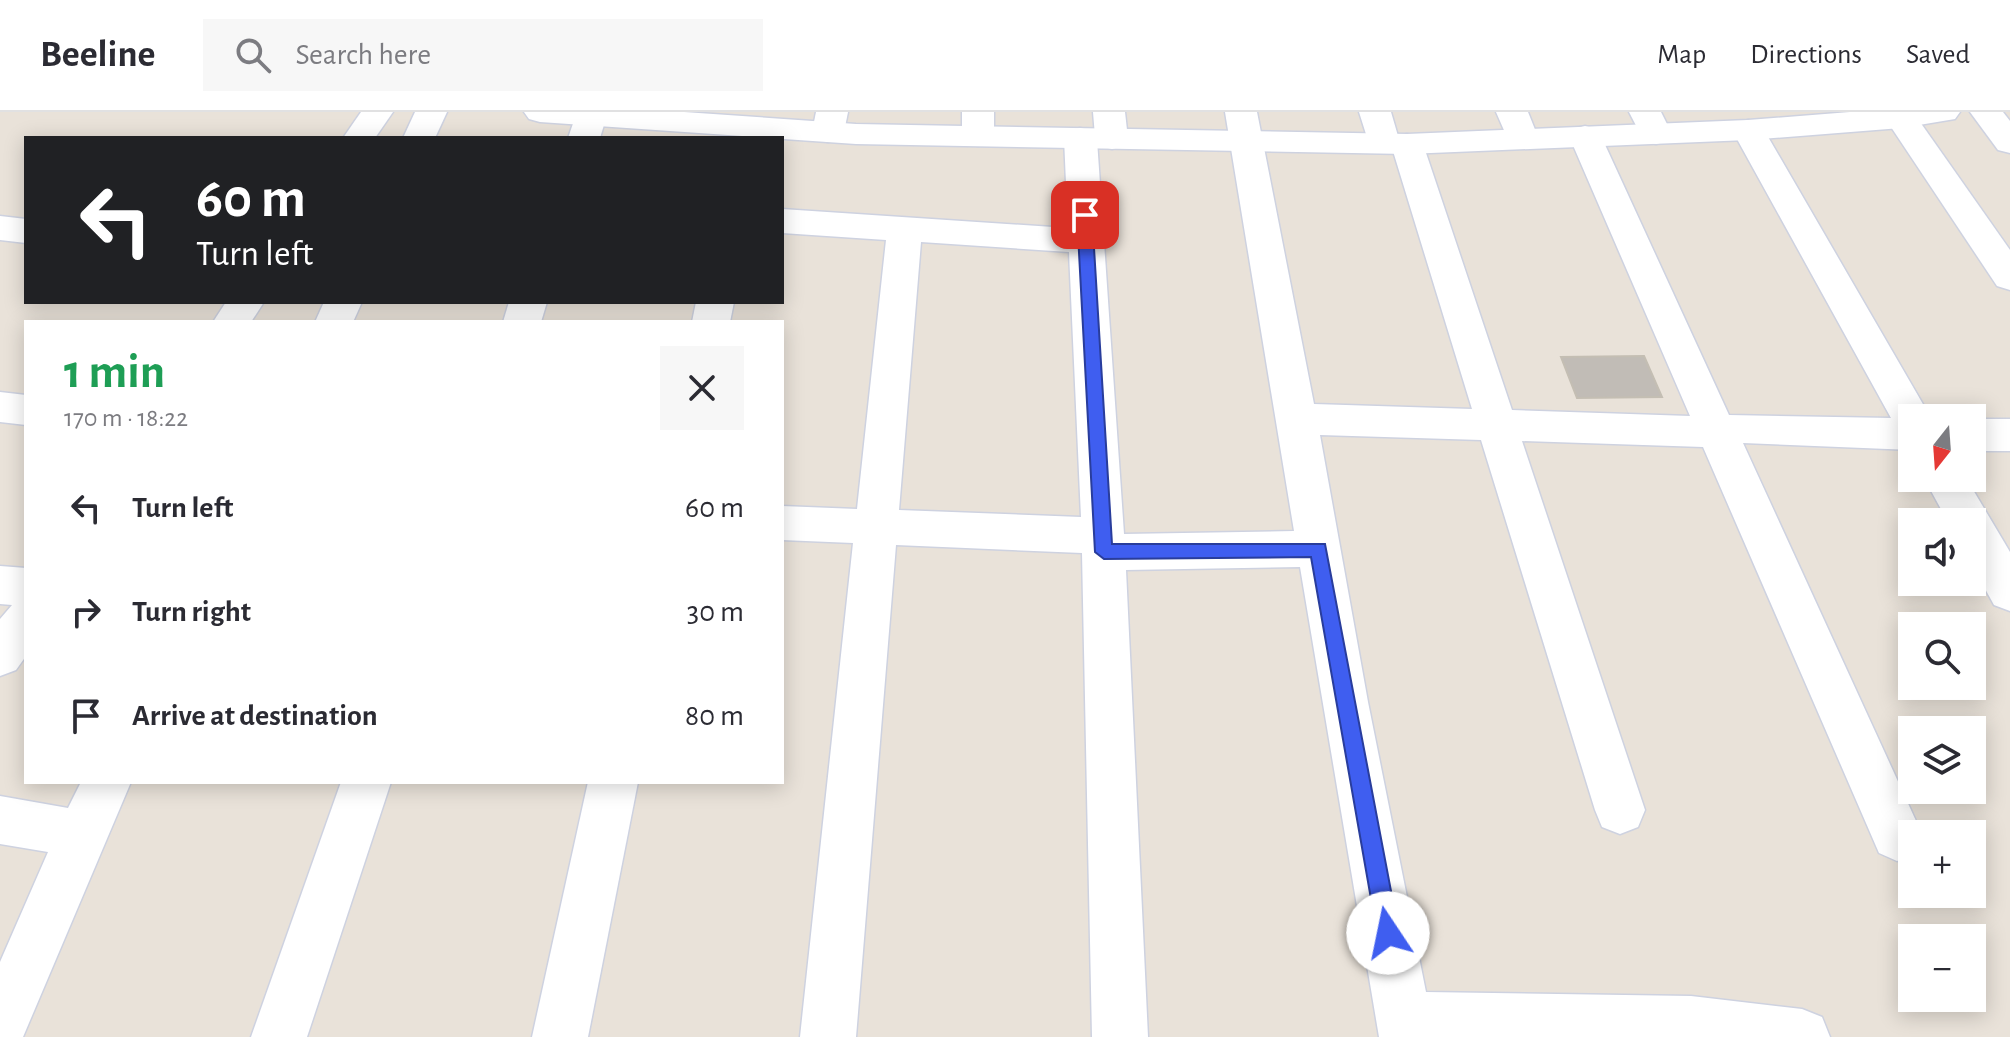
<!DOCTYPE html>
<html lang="en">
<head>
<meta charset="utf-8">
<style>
  :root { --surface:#fff; --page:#f7f7f7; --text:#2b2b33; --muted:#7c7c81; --line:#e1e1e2 }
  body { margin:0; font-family:"Alegreya Sans",sans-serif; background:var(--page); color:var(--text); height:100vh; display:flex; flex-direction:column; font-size:30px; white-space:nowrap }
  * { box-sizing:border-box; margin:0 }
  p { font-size:26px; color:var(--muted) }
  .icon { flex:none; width:44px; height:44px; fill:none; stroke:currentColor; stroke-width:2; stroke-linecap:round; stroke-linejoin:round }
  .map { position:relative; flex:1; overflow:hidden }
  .side { position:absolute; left:24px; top:208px; width:760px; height:464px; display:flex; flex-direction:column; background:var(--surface); border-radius:0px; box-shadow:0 4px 20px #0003 }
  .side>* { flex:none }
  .banner { position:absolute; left:24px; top:24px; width:760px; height:168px; border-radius:0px; box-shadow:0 4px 20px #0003; background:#202124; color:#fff; overflow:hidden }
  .needle { width:52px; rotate:197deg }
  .tools { position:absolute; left:1898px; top:292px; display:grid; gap:16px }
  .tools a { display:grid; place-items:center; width:88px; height:88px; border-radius:0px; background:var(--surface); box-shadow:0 4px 20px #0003; font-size:40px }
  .pin { position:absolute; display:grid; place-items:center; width:68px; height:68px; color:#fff; margin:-34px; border-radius:16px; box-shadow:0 4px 12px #0006 }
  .me { position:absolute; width:88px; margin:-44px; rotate:349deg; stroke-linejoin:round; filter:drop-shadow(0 0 6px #0008) }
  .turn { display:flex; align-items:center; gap:28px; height:168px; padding:0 40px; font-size:36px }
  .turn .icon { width:104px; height:104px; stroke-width:2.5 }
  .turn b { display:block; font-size:56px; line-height:68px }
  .round { display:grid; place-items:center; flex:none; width:84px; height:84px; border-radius:0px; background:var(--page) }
  .head { display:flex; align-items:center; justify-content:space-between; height:136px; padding:0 40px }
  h1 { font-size:48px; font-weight:700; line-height:60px; color:#1e9e55 }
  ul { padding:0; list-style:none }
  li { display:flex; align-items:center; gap:24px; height:104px; padding:0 40px }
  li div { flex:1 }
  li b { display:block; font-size:30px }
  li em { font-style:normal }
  header { display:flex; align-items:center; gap:48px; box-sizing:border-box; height:112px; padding:0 40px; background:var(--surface); border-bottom:2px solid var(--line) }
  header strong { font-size:38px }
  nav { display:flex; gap:44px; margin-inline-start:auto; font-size:28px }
  .search { width:560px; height:72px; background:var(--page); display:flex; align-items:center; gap:20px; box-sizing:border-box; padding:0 28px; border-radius:0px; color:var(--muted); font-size:30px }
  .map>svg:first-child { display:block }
  .building { fill:#c1bcb6; stroke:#c4beb3; stroke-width:2 }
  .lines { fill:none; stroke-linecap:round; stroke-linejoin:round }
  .minor-casing { stroke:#ced2e0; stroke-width:3 }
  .tertiary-casing { stroke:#ced2e0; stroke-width:3 }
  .minor { fill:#fff; fill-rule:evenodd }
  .tertiary { fill:#fff; fill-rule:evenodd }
  .route { fill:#3f5ef0; stroke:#293d9c; stroke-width:2 }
</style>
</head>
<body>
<header>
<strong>Beeline</strong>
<div class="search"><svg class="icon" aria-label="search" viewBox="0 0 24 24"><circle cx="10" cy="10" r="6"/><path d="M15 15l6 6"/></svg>Search here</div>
<nav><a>Map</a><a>Directions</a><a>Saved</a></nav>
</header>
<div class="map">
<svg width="2010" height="925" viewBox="0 0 2010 925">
  <rect width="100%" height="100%" fill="#e9e2d9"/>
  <polygon class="building" points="1644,244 1662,285 1577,286 1561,245"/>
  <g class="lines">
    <defs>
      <g id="minor">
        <polygon points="361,0 393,0 375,26 343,26"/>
        <polygon points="415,0 447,0 435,26 403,26"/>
        <polygon points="577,0 605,0 607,3 600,26 568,26"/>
        <polygon points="816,0 848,0 844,20 840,27 828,30 816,27 812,20"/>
        <polygon points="962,0 994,0 994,24 990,31 978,34 966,31 962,24"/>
        <path d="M1093 0H1125L1128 27 1124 34 1112 37 1100 34 1097 28 1124 422 1294 419 1225 0H1257L1314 292 1472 297 1393 39 1383 41 1371 38 1359 0H1391L1398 24 1407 22 1419 25 1423 32 1512 298 1690 304 1569 24 1573 17 1585 14 1597 17 1601 24 1729 303 1891 306 1732 18 1736 11 1748 8 1760 11 1931 306H1912V338L1743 331 1922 722H1912V743L1897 749 1879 741 1703 335 1522 329 1645 698 1638 715 1620 722 1602 715 1595 698 1481 328 1320 323 1368 590 1426 880 1691 884 1802 897 1822 905 1830 925H1379L1300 455 1126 458 1148 925H1092L1082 441 896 433 856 925H800L853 431 782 428V394L857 397 886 128 782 121V97L1068 116 1064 26 1068 19 1080 16 1092 19 1095 24ZM921 130 1069 140 1081 405 899 398Z"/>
        <polygon points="1496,0 1528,0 1538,25 1534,32 1522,35 1510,32"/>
        <polygon points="1629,0 1661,0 1672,22 1668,29 1656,32 1644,29"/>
        <polygon points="1889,0 1913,0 2010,138 2010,178 1997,174 1885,6"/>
        <polygon points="1970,0 2003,0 2010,9 2010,41 1998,38"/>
        <polygon points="0,104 26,107 26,131 0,128"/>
        <polygon points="226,190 264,190 251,210 213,210"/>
        <polygon points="324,190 362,190 353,210 315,210"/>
        <polygon points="509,190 547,190 541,210 503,210"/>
        <polygon points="696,190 734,190 730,210 692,210"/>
        <polygon points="0,280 26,283 26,313 0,310"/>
        <rect x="1972" y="307" width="38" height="32"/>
        <polygon points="1924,366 1966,366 2010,440 2010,499 1994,493 1972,453 1972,410 1948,410"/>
        <polygon points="0,454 26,456 26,544 16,558 0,564 0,507 12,493 0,492"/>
        <polygon points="81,670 131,670 23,925 0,925 0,850 48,740 0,732 0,684 68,696"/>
        <polygon points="341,670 391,670 307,925 251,925"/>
        <polygon points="588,670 638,670 588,925 532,925"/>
      </g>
      <polygon id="tertiary" points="524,0 684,0 856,12 1407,22 1748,8 1850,0 1960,0 1955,7 1901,16 1748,28 1407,42 856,32 540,10 529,7"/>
    </defs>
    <use href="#minor" class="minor-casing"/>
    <use href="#tertiary" class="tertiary-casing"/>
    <use href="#minor" class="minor"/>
    <use href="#tertiary" class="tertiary"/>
  </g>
  <polygon class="route" points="1085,98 1092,103 1112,432 1325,432 1399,821 1395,829 1388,832 1380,829 1377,821 1311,445 1104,447 1095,440 1077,103"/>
</svg>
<div class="tools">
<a><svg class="needle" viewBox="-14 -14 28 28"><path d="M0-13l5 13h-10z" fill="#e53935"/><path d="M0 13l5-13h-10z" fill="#7c7c81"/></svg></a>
<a><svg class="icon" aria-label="sound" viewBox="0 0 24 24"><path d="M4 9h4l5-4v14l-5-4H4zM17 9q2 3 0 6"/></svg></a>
<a><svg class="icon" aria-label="search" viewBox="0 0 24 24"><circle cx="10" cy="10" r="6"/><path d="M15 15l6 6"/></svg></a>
<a><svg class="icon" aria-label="layers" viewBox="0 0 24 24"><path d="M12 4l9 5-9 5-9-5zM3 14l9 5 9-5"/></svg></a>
<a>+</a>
<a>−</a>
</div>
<div class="pin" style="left:1085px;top:103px;background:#d93025"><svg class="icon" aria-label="arrive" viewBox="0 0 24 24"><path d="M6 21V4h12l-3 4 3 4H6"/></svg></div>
<svg class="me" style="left:1388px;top:821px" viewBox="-20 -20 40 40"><circle r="19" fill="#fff"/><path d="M0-13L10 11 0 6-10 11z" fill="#3f5ef0"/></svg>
<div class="banner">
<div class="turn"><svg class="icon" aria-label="left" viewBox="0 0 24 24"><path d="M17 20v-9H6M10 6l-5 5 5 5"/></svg><div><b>60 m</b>Turn left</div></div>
</div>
<section class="side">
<div class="head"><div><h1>1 min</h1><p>170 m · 18:22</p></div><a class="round"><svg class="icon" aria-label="close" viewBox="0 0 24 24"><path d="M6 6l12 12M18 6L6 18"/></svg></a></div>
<ul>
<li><svg class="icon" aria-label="left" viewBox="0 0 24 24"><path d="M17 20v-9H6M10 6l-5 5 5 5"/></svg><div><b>Turn left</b></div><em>60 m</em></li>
<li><svg class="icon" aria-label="right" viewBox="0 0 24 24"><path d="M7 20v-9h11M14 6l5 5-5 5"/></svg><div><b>Turn right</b></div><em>30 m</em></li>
<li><svg class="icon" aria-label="arrive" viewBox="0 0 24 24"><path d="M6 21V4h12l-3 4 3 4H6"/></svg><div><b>Arrive at destination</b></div><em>80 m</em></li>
</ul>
</section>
</div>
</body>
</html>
